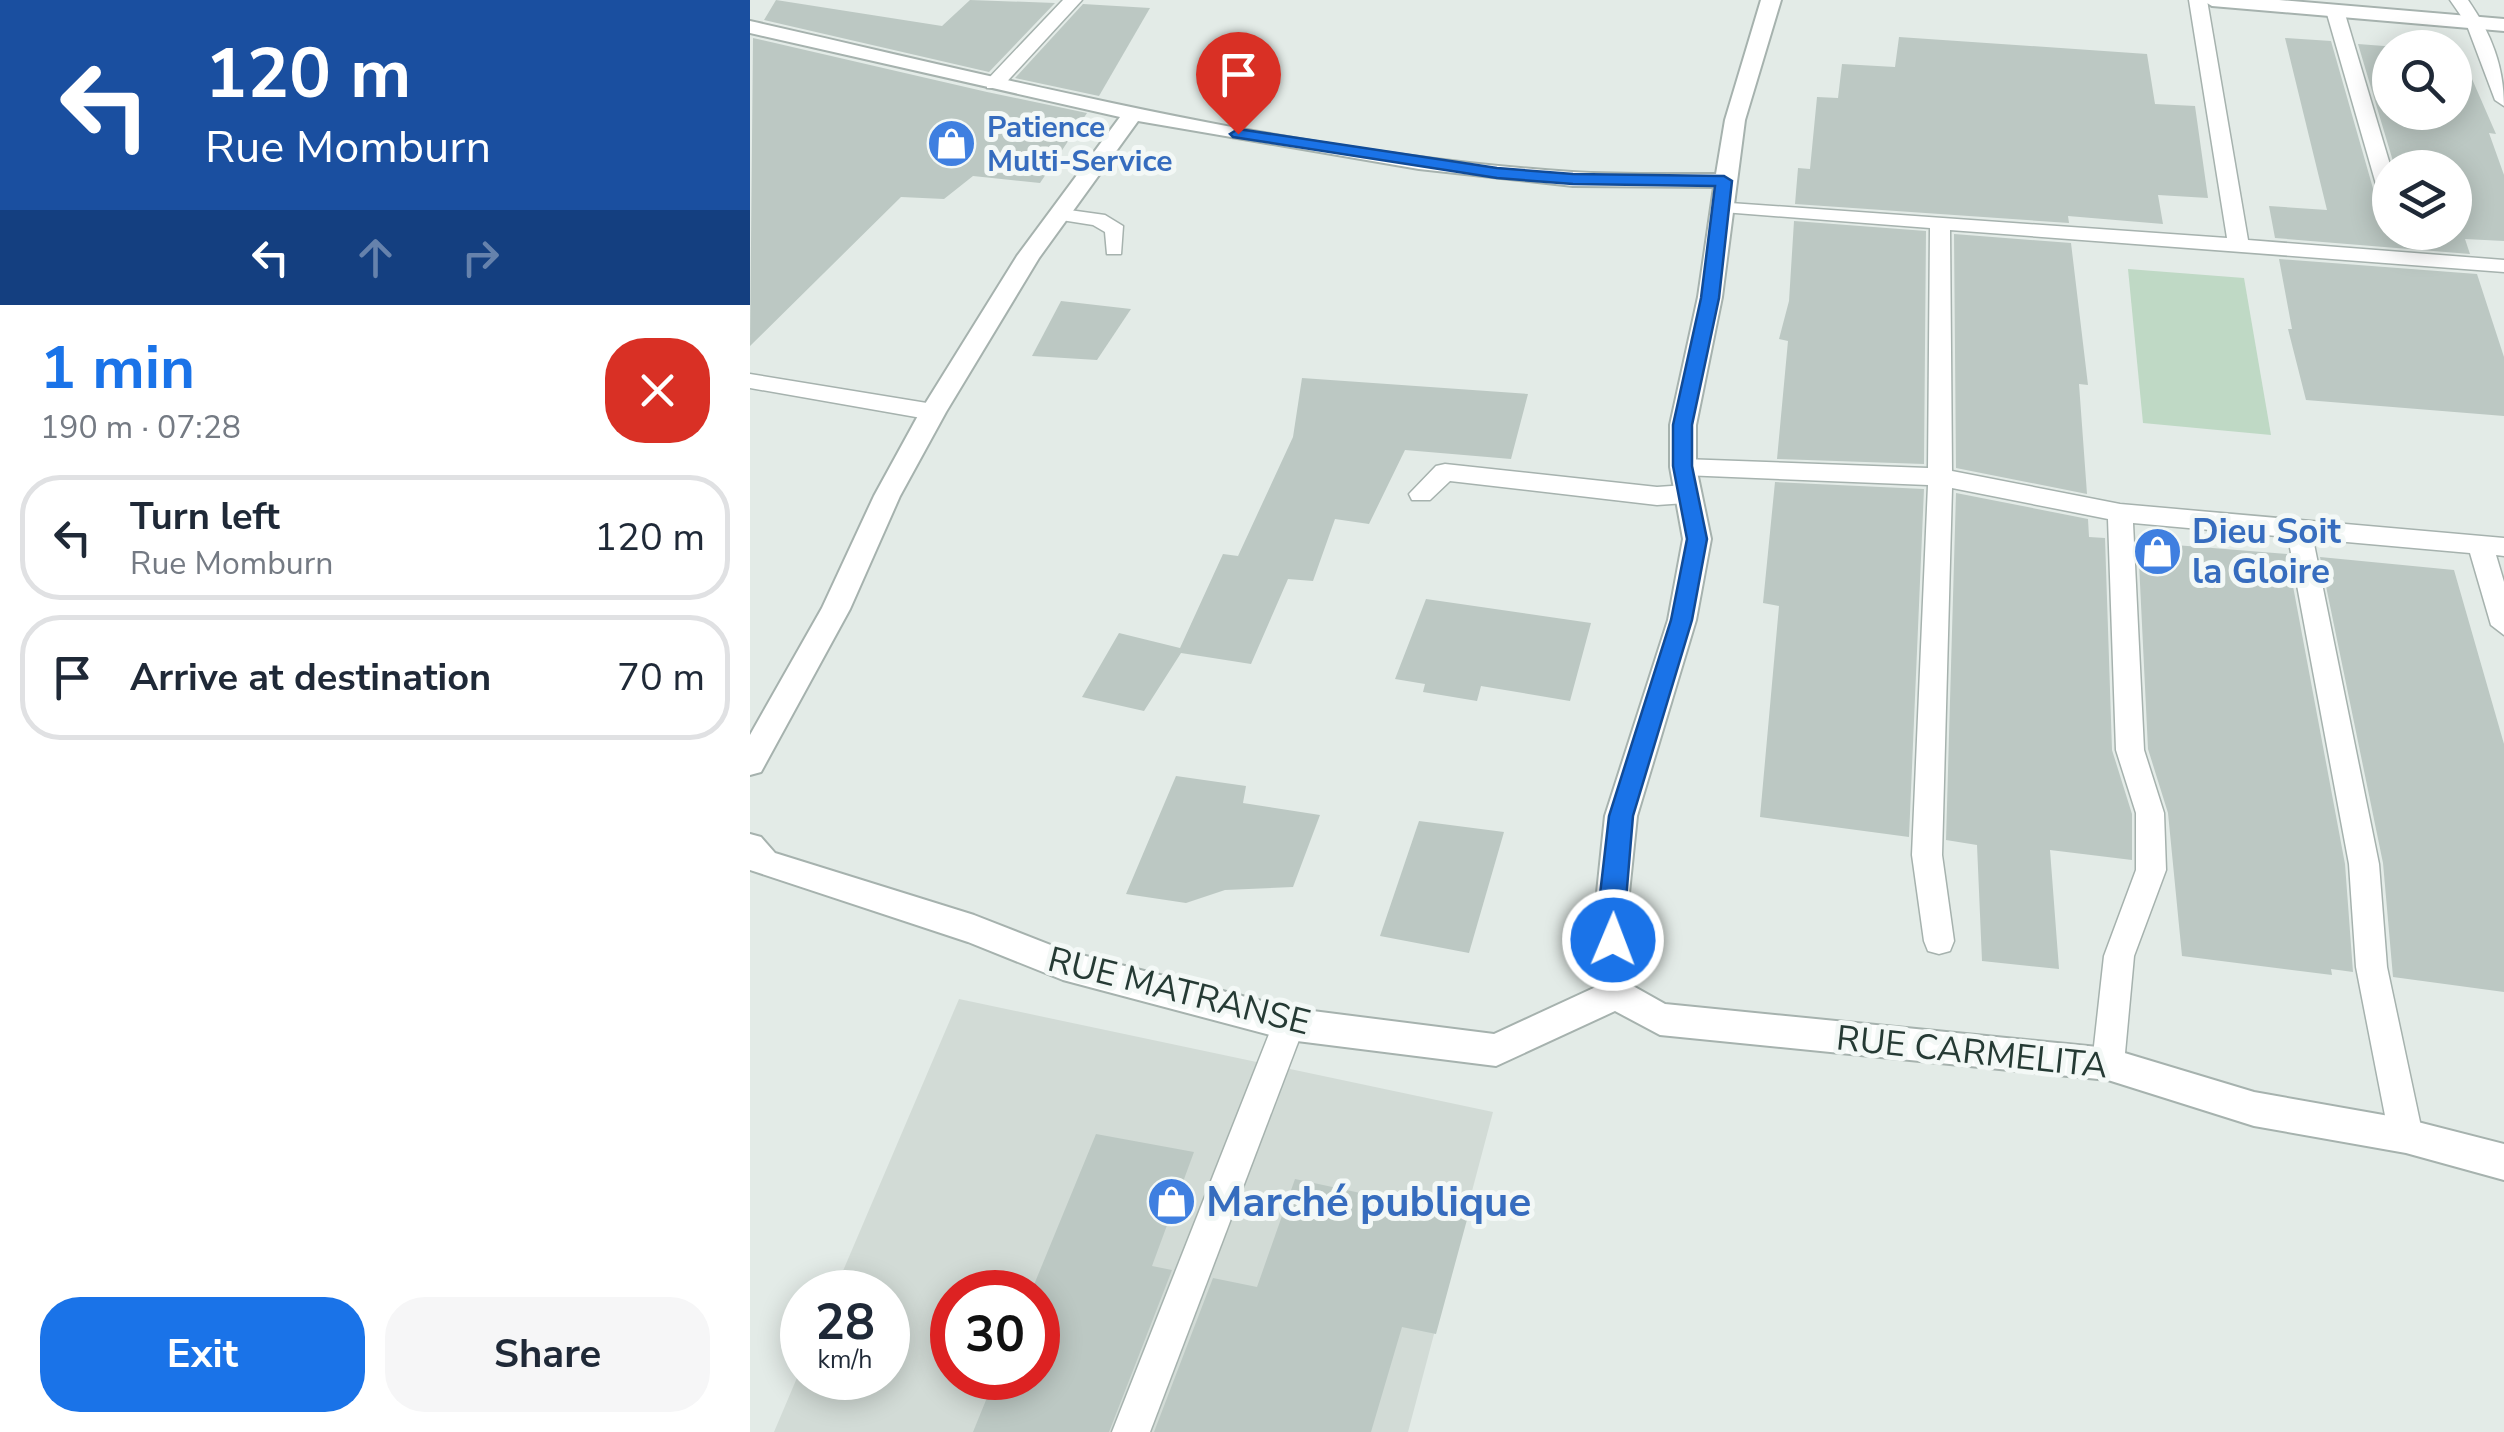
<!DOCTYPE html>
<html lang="en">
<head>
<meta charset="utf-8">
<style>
  :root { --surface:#fff; --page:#f6f6f7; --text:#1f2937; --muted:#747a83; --line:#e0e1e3; --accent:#1a73e8 }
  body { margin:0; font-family:"Nunito Sans",sans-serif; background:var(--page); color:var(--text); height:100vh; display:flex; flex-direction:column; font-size:38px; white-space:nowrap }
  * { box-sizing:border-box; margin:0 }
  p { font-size:32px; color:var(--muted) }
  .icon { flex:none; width:55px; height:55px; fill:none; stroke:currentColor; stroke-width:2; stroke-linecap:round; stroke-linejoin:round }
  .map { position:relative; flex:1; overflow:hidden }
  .details { display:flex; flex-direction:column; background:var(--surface); width:750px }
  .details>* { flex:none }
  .top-card { background:#1a4fa0; color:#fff; overflow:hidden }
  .buttons { position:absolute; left:1622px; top:30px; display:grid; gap:20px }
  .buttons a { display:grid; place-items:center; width:100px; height:100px; border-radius:50%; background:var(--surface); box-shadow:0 5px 25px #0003; font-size:50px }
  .speed { position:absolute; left:30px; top:1270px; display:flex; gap:20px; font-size:50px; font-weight:700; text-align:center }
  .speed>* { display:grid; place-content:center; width:130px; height:130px; border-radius:50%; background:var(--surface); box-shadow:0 5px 25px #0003; line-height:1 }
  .speed small { font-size:25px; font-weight:400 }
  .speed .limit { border:15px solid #d22; background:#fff; color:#111 }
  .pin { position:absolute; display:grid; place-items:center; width:85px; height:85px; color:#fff; margin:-102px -42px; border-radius:50% 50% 50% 0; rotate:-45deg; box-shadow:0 0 10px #0007 }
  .pin .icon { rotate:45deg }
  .me { position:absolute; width:110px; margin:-55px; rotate:1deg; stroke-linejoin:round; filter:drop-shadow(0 0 8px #0008) }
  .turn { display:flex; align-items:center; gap:35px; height:210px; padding:0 40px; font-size:45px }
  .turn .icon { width:130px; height:130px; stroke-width:2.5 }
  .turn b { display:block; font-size:70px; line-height:85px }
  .lanes { display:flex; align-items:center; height:95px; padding:0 40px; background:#0003; justify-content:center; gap:50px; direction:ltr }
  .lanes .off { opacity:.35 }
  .round { display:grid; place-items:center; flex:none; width:105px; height:105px; border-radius:40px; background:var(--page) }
  .overview { display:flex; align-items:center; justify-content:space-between; height:170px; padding:0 40px }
  h1 { font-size:60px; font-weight:700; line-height:75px; color:var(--accent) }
  .button { display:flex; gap:20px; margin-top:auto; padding:20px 40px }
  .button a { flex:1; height:115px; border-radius:40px; background:var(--accent); color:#fff; font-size:40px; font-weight:700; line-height:115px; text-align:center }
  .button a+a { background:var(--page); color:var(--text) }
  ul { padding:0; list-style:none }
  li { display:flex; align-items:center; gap:30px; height:125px; margin:0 20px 15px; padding:0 20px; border:5px solid var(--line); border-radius:40px }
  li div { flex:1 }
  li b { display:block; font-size:38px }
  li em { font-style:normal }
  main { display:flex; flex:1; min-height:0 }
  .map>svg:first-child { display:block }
  .built { fill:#d2dbd6; fill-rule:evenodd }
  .green { fill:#bfd9c5 }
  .building { fill:#bcc8c3 }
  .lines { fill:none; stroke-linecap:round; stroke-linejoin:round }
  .service-casing { stroke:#a6b2ae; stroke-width:3 }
  .minor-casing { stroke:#a6b2ae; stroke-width:4 }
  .service { fill:#fff; fill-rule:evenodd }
  .minor { fill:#fff; fill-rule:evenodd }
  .route { fill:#1a73e8; stroke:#114b97; stroke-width:2.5 }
  .labels { text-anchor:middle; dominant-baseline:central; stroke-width:10; stroke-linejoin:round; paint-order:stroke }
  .far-shop-label { font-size:30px; font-weight:bold; fill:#366cbe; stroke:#f3f8f6; text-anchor:start }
  .shop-label { font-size:35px; font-weight:bold; fill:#366cbe; stroke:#f3f8f6; text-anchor:start }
  .street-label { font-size:35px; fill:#253a34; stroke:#f3f8f6 }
  .near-shop-label { font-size:42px; font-weight:bold; fill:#366cbe; stroke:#f3f8f6; text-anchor:start }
</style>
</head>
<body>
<main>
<section class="details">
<div class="top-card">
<div class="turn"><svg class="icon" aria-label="left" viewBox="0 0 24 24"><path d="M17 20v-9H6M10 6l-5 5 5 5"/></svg><div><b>120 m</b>Rue Momburn</div></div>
<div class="lanes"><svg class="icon" aria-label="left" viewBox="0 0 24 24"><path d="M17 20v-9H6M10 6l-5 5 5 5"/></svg><svg class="icon off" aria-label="ahead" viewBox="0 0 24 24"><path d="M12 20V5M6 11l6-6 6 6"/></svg><svg class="icon off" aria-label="right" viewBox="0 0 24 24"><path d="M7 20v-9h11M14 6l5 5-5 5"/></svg></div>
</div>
<div class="overview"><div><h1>1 min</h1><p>190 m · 07:28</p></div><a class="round" style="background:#d93025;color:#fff"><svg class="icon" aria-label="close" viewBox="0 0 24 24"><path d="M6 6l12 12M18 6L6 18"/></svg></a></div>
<ul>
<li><svg class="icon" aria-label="left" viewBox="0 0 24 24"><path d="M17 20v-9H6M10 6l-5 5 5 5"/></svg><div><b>Turn left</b><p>Rue Momburn</p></div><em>120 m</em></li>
<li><svg class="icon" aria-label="arrive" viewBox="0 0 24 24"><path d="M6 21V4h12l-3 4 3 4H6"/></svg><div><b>Arrive at destination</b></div><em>70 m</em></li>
</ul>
<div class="button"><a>Exit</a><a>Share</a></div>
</section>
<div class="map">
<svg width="1754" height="1432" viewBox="0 0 1754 1432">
  <rect width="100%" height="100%" fill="#e3ebe7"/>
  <path class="built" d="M209 999 743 1112 658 1432H24L52 1366V1378H138V1292H84ZM202 1292H288V1378H202Z"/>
  <polygon class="green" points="1378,269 1494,278 1521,435 1393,423"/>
  <g class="building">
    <polygon points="26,0 192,26 220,0 305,3 239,72 14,20"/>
    <polygon points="333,4 400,8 349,96 265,78"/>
    <polygon points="1149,37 1397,54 1405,104 1445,106 1458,198 1408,195 1413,224 1318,216 1319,223 1045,204 1048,168 1060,169 1067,97 1088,98 1092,64 1145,67"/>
    <polygon points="3,38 237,92 337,113 290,183 223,176 194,199 151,197 0,346"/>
    <polygon points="1535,38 1581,41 1626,199 1640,208 1640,232 1705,232 1705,168 1645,168 1608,44 1647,47 1640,48 1640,112 1705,112 1705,79 1722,79 1746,134 1739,133 1754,175 1754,241 1715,239 1720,254 1525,238 1519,206 1577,210"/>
    <polygon points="1044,221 1176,231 1174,464 1027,459 1038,341 1029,339 1039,301"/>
    <polygon points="1204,234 1321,243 1338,385 1329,384 1337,494 1206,468"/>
    <polygon points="1529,259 1727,274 1754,357 1754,416 1556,400 1538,329 1542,329"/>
    <polygon points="311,301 381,309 347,360 282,356"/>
    <polygon points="552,378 778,394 761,459 655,450 619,524 585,519 563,581 538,579 501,664 431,653 394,711 332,697 369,633 430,648 473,554 488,556 543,437"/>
    <polygon points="1025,482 1174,489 1159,837 1010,817 1029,606 1013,603"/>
    <polygon points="1206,493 1338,519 1339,537 1355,538 1362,750 1382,814 1382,860 1300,850 1309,969 1232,961 1227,845 1196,840"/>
    <polygon points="1388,542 1537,554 1595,864 1603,972 1581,969 1582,975 1432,956 1418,813 1398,749"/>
    <polygon points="1570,557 1704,570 1754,744 1754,992 1643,977 1633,863"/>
    <polygon points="676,599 841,623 820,701 731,686 727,701 673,692 675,684 645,679"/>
    <polygon points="426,776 496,786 493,803 570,815 543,887 475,890 436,903 376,894"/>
    <polygon points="669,821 754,832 719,953 630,936"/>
    <polygon points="346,1134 444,1152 402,1266 422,1270 359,1432 223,1432 245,1378 288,1378 288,1292 281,1292"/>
    <polygon points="545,1179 718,1216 686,1334 652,1327 621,1432 404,1432 463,1278 507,1287"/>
  </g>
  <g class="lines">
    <defs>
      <g id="service">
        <polygon points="313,0 332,0 251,88 237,88 237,80"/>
        <polygon points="1439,0 1457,0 1498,240 1754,260 1754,272 1200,230 1202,471 1370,504 1754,538 1754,556 1746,555 1754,582 1754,635 1741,625 1720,553 1563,539 1629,864 1637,967 1673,1136 1668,1147 1656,1152 1644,1147 1639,1136 1606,967 1599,864 1538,537 1383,523 1394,750 1414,813 1416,870 1384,956 1374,1064 1369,1075 1358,1079 1347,1075 1342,1064 1354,956 1386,870 1386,813 1366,750 1358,519 1202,488 1192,855 1204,941 1200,951 1189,954 1178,951 1174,941 1162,855 1178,485 933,475 921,467 933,459 1178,468 1180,228 973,212 966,210 966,202 1477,238"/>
        <path d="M1700 0H1718C1741 33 1754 66 1754 106L1745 100 1716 23Z"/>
        <polygon points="1586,9 1595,14 1641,168 1640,204 1630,198 1577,14"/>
        <polygon points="312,209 355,215 373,226 371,254 357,254 355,232 343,225 305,219 305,211"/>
        <polygon points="0,374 183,404 195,412 183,420 0,388"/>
        <polygon points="695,464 907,487 936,485 948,494 936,503 907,505 700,481 680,500 662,500 659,494 686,466"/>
        <polygon points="539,1010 550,1014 555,1024 400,1432 362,1432 523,1024 528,1014"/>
      </g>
      <g id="minor">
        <path d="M1011 0H1031L995 120 972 297 946 425V467L961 539 946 620 887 816 877 912 883 986 915 1004 1358 1048 1504 1092 1656 1119 1754 1144V1180L1656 1153 1504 1126 1358 1080 910 1035 865 1011 746 1066 539 1040 313 980 218 942 0 870V834L11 837 25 853 224 915 316 951 539 1008 744 1034 848 986 845 912 855 816 918 620 933 539 920 467V425L948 297 964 187 823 186 669 169 388 121 289 258 196 412 150 496 100 609 11 772 0 775V735L72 608 124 496 170 412 267 256 370 117 0 33V21C270 82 544 154 822 172 870 175 918 174 966 174L975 120Z"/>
        <polygon points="1452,0 1529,0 1754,19 1754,31 1462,6"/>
      </g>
    </defs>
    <use href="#service" class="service-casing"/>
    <use href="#minor" class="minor-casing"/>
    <use href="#service" class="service"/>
    <use href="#minor" class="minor"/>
  </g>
  <polygon class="route" points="488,129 747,168 823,174 974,176 982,181 969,298 942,425 942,466 957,539 942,620 883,816 872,948 863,951 850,940 848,912 859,816 921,620 937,539 923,466 923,425 951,298 965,186 823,184 747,178 483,137 480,134"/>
  <defs>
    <symbol id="shop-disc" viewBox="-11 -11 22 22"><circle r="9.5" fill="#3f7fe0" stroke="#f3f8f6"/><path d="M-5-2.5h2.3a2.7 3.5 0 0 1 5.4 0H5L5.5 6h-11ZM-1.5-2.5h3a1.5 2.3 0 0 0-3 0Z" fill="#fff"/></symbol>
  </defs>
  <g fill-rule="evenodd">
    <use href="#shop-disc" x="174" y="116" width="55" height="55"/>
    <use href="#shop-disc" x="1380" y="524" width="55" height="55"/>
    <use href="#shop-disc" x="394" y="1174" width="55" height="55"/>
  </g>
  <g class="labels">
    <g class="far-shop-label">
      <text x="237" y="127">Patience<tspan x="237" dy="34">Multi-Service</tspan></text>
    </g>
    <g class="shop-label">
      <text x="1442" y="531">Dieu Soit<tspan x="1442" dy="40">la Gloire</tspan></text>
    </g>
    <g class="street-label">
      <text transform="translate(429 991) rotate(14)">RUE MATRANSE</text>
      <text transform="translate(1222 1052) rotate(6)">RUE CARMELITA</text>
    </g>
    <g class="near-shop-label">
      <text x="456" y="1202">Marché publique</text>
    </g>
  </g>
</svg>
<div class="buttons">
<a><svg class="icon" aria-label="search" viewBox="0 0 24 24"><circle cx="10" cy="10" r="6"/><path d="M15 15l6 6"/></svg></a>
<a><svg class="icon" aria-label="layers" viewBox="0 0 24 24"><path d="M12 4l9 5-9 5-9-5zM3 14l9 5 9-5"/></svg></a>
</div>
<div class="speed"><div>28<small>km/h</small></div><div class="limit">30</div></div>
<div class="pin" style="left:488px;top:134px;background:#d93025"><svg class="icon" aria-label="arrive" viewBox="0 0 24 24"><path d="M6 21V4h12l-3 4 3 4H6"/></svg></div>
<svg class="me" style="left:863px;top:940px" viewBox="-20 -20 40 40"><circle r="17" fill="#1a73e8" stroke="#fff" stroke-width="3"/><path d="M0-11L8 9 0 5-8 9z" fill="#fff"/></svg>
</div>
</main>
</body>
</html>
